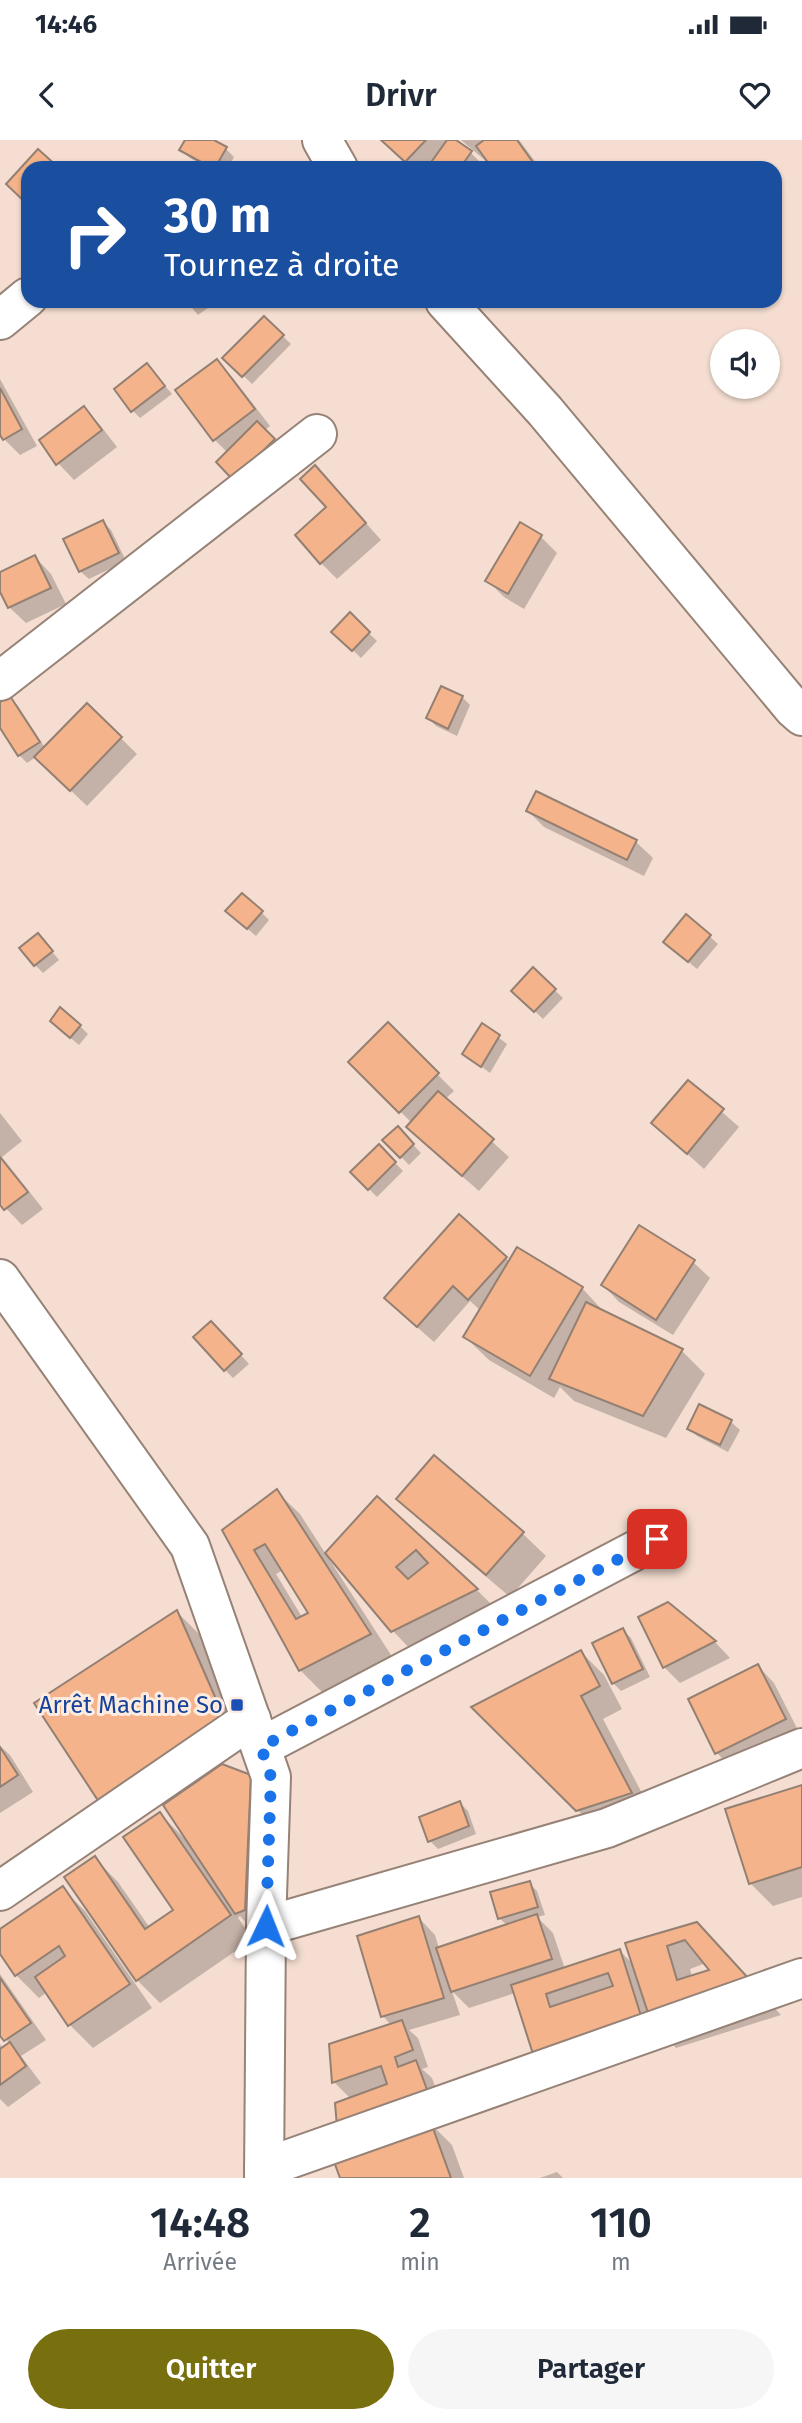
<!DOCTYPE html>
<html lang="fr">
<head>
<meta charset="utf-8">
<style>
  :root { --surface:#fff; --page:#f6f6f7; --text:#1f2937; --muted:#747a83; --accent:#78700f }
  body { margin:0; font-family:"Fira Sans",sans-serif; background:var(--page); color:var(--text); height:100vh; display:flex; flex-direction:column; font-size:26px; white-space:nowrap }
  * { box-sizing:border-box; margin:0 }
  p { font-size:23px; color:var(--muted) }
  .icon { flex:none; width:38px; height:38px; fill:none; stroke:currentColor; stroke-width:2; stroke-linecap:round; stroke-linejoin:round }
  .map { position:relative; height:2038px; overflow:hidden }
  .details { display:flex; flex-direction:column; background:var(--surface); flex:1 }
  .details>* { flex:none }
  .banner { position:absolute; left:21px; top:21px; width:761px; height:147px; border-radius:21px; box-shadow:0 2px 5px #0004; background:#1a4fa0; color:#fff; overflow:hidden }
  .buttons { position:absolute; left:710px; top:189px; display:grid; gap:14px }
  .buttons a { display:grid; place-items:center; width:70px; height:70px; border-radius:50%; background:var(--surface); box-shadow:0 2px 5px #0004; font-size:35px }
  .pin { position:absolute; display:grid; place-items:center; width:60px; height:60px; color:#fff; margin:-30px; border-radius:14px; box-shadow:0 4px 10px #0006 }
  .me { position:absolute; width:77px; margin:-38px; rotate:2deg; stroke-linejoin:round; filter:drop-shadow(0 0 5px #0008) }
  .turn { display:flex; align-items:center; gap:24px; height:147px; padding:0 28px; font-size:32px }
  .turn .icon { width:91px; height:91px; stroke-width:2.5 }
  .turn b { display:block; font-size:49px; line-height:60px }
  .eta { display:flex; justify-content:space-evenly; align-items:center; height:119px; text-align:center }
  .eta b { font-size:42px; font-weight:600; line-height:49px }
  .action { display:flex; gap:14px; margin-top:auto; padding:14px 28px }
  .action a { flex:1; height:80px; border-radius:42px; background:var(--accent); color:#fff; font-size:28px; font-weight:600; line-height:80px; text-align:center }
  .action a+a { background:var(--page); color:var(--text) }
  .status { display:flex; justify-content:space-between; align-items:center; height:49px; padding:0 35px; background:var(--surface); direction:ltr }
  .status svg { height:19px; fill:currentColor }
  header { display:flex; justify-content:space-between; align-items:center; height:91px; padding:0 28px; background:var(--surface); font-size:32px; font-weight:600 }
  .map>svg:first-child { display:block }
  .shadow { fill:#0003; fill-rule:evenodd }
  .building { fill:#f4b38a; stroke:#948073; stroke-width:2; fill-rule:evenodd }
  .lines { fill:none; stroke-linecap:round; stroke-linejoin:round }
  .minor-casing { stroke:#968276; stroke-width:42 }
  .tertiary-casing { stroke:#968276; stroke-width:42 }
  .minor { stroke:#fff; stroke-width:38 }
  .tertiary { stroke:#fff; stroke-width:38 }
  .route { stroke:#1a73e8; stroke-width:12; stroke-dasharray:0 21.6 }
  .transit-dot { fill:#1a4fb4; stroke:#ffece1; stroke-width:2.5 }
  .labels { text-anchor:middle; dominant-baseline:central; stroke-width:6; stroke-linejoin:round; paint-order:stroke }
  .transit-label { font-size:24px; fill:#164399; stroke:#ffece1; text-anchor:end }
</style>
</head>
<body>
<div class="status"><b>14:46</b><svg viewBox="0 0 49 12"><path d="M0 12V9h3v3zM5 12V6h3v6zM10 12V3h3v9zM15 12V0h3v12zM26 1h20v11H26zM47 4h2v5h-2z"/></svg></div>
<header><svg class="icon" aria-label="back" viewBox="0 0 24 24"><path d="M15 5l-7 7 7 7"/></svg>Drivr<svg class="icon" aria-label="heart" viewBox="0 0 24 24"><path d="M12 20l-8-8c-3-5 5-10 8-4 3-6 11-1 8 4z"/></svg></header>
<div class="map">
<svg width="802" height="2038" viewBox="0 0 802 2038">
  <rect width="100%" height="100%" fill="#f5ded1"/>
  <g class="shadow">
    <polygon points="187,0 210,0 226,9 234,17 228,28 208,28 190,18 182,10"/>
    <polygon points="382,0 453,0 471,13 486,28 413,28"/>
    <polygon points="461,0 519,0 540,28 494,28"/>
    <polygon points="186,161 209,161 212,165 198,175"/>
    <polygon points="264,178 291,204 252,244 225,218"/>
    <polygon points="217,222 233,238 270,286 264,291 282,308 243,346 228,313 215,300 178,251"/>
    <polygon points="147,225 172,254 140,278 132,270"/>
    <polygon points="0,239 37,306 20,315 4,299 0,291"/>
    <polygon points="84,268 100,285 117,307 74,340 58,323"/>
    <polygon points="331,344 381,400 337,439 321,423"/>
    <polygon points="103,382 111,390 126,421 89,439 80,431"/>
    <polygon points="541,397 557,413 524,469 504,457 488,441"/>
    <polygon points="35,417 51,434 66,464 26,483 9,467 0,448 0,434"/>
    <polygon points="350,475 377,501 361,518 334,492"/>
    <polygon points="462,557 470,565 457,596 436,586 428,578"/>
    <polygon points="9,558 18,566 45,608 87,565 137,614 87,666 36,617 27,623 19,615 0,585 0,564"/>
    <polygon points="536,653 636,702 653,718 644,736 544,687 528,671"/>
    <polygon points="261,772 269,780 256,796 236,779"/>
    <polygon points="687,776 718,804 697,829 673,809"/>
    <polygon points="46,804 59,820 43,833 35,825"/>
    <polygon points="533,830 563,858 543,879 514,851"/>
    <polygon points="388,885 454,951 445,959 509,1017 479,1051 425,1004 408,987 412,983 350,922"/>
    <polygon points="482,885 507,904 490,933 464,914"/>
    <polygon points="80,886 88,894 79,905 60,889"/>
    <polygon points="688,942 739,987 704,1029 653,983"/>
    <polygon points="0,973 22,1001 2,1017 43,1069 22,1085 0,1062"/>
    <polygon points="398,989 421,1013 409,1025 385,1000"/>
    <polygon points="379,1006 403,1031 377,1057 352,1032"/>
    <polygon points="459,1077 510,1122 517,1110 582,1148 605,1173 682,1211 705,1234 666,1298 574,1261 560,1247 554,1258 489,1220 465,1197 481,1171 470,1161 434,1202 402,1174"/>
    <polygon points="693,1122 710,1138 673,1195 619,1162 603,1145"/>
    <polygon points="219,1191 249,1224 233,1238 225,1230"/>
    <polygon points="700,1266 731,1282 740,1290 728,1312 697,1296 689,1288"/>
    <path d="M276 1351 300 1374 393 1518 323 1553 300 1530 225 1390ZM283 1430 310 1473 302 1477 276 1434Z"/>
    <polygon points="377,1359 477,1450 500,1473 415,1514 392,1490"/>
    <polygon points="399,1359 522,1393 546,1416 510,1457 422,1382"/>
    <polygon points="668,1464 715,1502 730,1518 680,1543 664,1527"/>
    <polygon points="177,1472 200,1495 246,1599 124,1684"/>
    <polygon points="623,1490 631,1498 650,1537 621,1551 613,1543"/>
    <polygon points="581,1512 604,1535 622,1569 603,1579 654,1676 601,1693 474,1568"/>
    <polygon points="758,1526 774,1543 801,1596 733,1630 717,1613 690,1560"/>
    <polygon points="0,1606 10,1615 33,1652 0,1673"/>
    <polygon points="250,1636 273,1660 259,1796 240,1776 238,1778 253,1799 160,1863 137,1840 95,1719 118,1742 150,1788 175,1771 160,1674 188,1702"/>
    <polygon points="802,1647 802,1757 773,1766 750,1743"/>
    <polygon points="460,1663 468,1671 476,1694 438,1709 430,1701"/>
    <path d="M529 1743 537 1751 545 1775 537 1777 553 1793 565 1829 620 1811 635 1826 697 1784 781 1875 676 1908 662 1893 558 1937 515 1853 469 1868 452 1851 460 1875 409 1890 418 1898 428 1927 422 1929 432 1938 444 1971 351 1959 334 1942 391 1885 383 1876 419 1778 435 1795 439 1808 508 1786 499 1778ZM706 1823 712 1831 692 1837 690 1829Z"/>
    <polygon points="62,1748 85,1771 152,1868 93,1908 70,1885 47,1852 39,1858 16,1835 0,1811 0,1791"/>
    <polygon points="0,1834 46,1900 21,1916 41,1943 8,1967 0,1959 0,1904 3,1909 10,1904 0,1892"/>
    <polygon points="429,1982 452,2005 464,2038 342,2038"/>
    <polygon points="557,2032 563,2038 540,2038"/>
  </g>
  <g class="building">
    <polygon points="185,0 214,0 227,7 215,28 212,28 179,10"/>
    <polygon points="381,0 426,0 405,22"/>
    <polygon points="447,0 456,0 472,11 460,28 427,28"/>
    <polygon points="484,0 517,0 537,28 492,28 476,6"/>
    <polygon points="38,9 59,28 28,28 28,65 6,44"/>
    <polygon points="264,176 284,195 242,237 222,218"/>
    <polygon points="217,219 255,269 213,301 175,250"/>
    <polygon points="147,223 165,246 131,272 114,249"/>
    <polygon points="0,248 22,289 3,300 0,295"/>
    <polygon points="84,266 102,290 56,325 39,300"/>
    <polygon points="257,281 275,299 233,340 216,322"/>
    <polygon points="315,325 366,383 320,424 295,395 326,367 300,339"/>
    <polygon points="103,380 119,413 79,432 63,399"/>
    <polygon points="520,382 542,395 508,454 485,441"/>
    <polygon points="35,415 51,448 8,468 0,452 0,432"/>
    <polygon points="350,472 370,492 352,511 331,492"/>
    <polygon points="441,546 463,556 448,589 426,578"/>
    <polygon points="10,556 40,602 18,616 0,588 0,562"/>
    <polygon points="87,563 122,597 70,651 34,617"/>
    <polygon points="536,651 637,700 627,720 526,671"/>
    <polygon points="242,753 263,771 247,789 225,771"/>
    <polygon points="686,774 711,795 688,822 663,802"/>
    <polygon points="38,793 53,811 34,826 19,808"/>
    <polygon points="533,827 556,849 534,872 511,851"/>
    <polygon points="60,867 81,885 70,898 50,881"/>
    <polygon points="388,882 439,933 399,973 348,922"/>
    <polygon points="482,883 500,895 481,927 462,914"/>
    <polygon points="688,940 724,969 687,1014 651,983"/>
    <polygon points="438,951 494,999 462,1036 406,987"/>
    <polygon points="398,986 414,1004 400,1018 382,1000"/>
    <polygon points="379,1004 396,1022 368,1050 350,1032"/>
    <polygon points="0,1017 28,1052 4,1070 0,1065"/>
    <polygon points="459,1074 507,1117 468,1160 453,1146 417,1187 384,1158"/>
    <polygon points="639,1085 695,1120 656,1180 601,1145"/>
    <polygon points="517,1107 583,1147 530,1236 463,1197"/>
    <polygon points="586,1162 683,1209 643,1276 549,1239"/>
    <polygon points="211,1181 242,1214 224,1231 193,1197"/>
    <polygon points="699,1264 732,1280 720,1305 687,1289"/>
    <polygon points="434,1315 524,1392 486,1435 396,1359"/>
    <path d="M277 1349 371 1494 299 1531 222 1390ZM265 1404 308 1473 296 1479 254 1410Z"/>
    <path d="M377 1356 478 1449 391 1492 325 1413ZM416 1410 428 1423 408 1439 396 1427Z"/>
    <polygon points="668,1462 716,1501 663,1528 638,1477"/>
    <polygon points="177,1470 223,1575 99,1662 34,1563"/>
    <polygon points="623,1488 643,1529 612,1544 592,1503"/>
    <polygon points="581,1510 600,1546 581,1556 632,1653 576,1671 471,1567"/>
    <polygon points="758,1524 786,1579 715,1614 688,1559"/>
    <polygon points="0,1607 18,1635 0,1647"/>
    <polygon points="222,1624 251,1635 245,1770 235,1774 163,1665"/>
    <polygon points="802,1645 802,1727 749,1744 725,1669"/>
    <polygon points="460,1661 469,1686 428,1702 419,1677"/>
    <polygon points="160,1672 231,1775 136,1841 64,1737 95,1716 145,1789 173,1770 123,1697"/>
    <polygon points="530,1741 538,1767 498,1779 490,1752"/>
    <polygon points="63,1746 130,1844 68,1886 35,1837 65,1816 59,1806 15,1836 0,1814 0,1789"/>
    <polygon points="537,1774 552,1819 451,1852 436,1808"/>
    <polygon points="419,1776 444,1858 381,1877 357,1796"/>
    <path d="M697 1782 760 1851 652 1885 625 1803ZM685 1800 709 1830 677 1840 667 1806Z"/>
    <path d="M620 1809 642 1879 533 1914 511 1845ZM608 1833 613 1846 550 1867 546 1854Z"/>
    <polygon points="0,1838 31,1883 4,1901 0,1896"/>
    <polygon points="402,1880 413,1910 395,1917 398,1927 416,1920 429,1955 337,1987 335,1963 387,1944 381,1926 332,1943 329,1904"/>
    <polygon points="10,1902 26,1926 0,1945 0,1909"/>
    <polygon points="430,1980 451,2038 340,2038 332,2016"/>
  </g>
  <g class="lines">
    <defs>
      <g id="minor">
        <polyline points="322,0 338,28"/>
        <polyline points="445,161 545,271 794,569 802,576"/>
        <polyline points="0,180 28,157"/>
        <polyline points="0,541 317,294"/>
        <polyline points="261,1607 657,1399"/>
        <polyline points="0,1751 251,1579"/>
        <polyline points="266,1786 607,1688 802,1608"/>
        <polyline points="264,2028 802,1838"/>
      </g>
      <polyline id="tertiary" points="0,1139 190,1406 271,1637 266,1786 264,2038"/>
    </defs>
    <use href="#minor" class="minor-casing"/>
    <use href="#tertiary" class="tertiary-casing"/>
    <use href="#minor" class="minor"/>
    <use href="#tertiary" class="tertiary"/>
  </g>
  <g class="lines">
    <polyline class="route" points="266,1786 271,1637 261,1607 657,1399"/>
  </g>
  <rect class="transit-dot" x="230" y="1558" width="14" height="14" rx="3.5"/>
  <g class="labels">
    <g class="transit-label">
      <text x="223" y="1565">Arrêt Machine So</text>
    </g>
  </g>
</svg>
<div class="buttons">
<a><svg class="icon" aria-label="sound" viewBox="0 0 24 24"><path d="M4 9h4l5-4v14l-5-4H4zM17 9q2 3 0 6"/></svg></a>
</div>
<div class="pin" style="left:657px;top:1399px;background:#d93025"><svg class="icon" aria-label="arrive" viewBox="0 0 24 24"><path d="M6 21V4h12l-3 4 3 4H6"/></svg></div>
<svg class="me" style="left:266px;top:1786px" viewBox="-20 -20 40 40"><path d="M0-17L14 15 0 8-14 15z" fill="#1a73e8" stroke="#fff" stroke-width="4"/></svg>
<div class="banner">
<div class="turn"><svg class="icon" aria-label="right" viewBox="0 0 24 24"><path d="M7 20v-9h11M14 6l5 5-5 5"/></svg><div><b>30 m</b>Tournez à droite</div></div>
</div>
</div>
<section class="details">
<div class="eta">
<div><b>14:48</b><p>Arrivée</p></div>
<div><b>2</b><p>min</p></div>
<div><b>110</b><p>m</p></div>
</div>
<div class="action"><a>Quitter</a><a>Partager</a></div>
</section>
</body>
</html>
